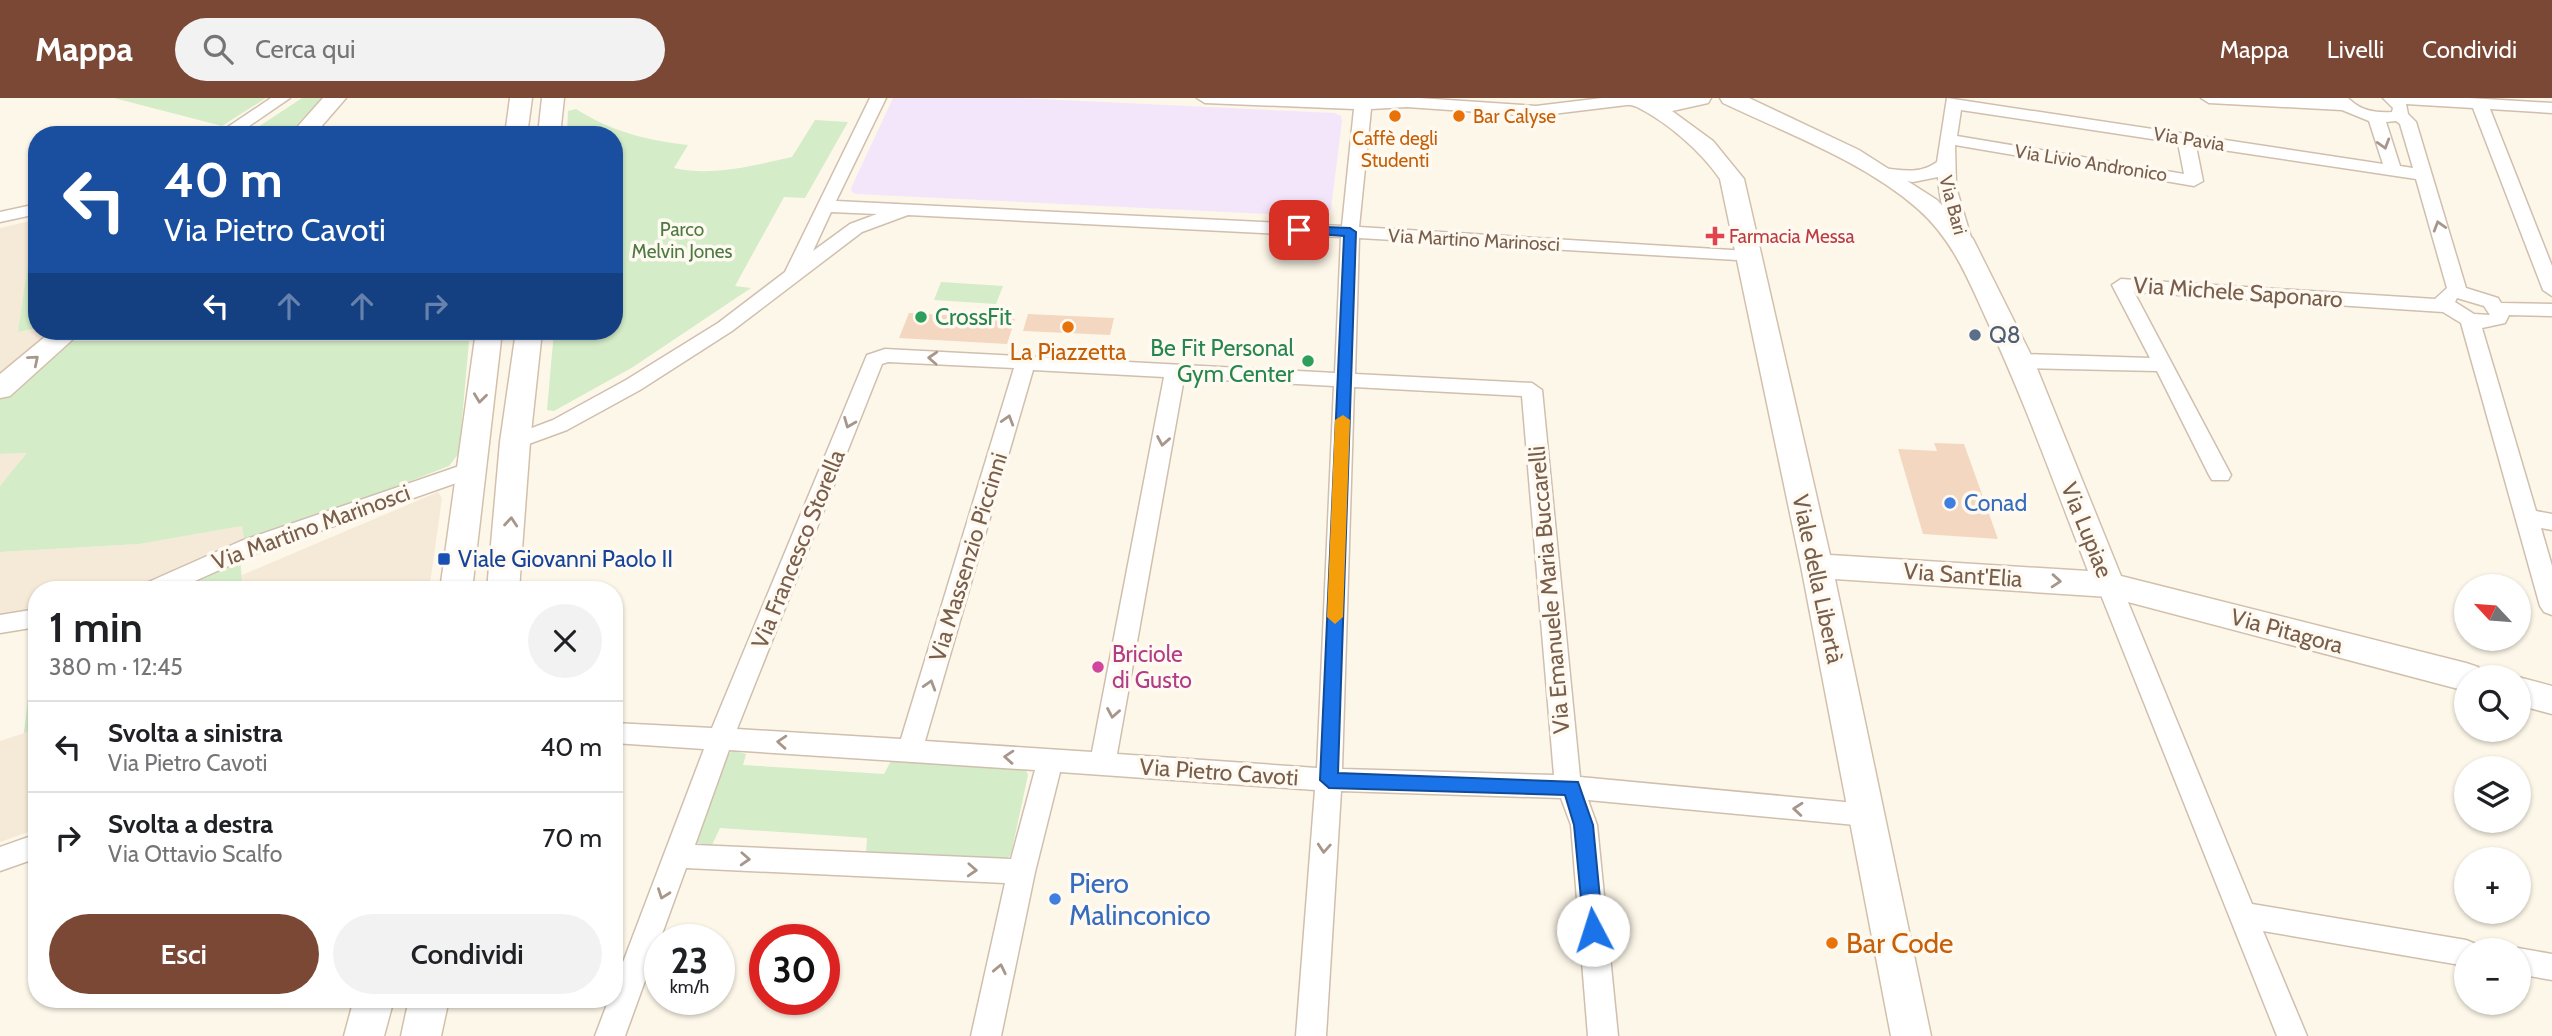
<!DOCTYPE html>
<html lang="it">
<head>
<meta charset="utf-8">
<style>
  :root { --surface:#fff; --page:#f2f2f2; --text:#202124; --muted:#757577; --line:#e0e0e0; --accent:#7b4836 }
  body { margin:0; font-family:Cabin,sans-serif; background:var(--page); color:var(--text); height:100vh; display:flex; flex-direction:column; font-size:26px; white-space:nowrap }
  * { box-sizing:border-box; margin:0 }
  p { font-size:23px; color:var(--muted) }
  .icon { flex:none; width:38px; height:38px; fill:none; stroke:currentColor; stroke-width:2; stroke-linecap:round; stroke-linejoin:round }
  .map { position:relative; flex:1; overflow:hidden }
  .details { position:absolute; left:28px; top:483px; width:595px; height:427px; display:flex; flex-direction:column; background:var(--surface); border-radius:28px; box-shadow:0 2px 5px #0004 }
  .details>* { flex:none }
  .top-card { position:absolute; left:28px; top:28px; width:595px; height:214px; border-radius:28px; box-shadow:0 2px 5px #0004; background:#1a4fa0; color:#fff; overflow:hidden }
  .needle { width:46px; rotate:296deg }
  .controls { position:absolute; left:2454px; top:476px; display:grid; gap:14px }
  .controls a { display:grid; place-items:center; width:77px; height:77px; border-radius:50%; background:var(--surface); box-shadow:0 2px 5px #0004; font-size:35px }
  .speed { position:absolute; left:644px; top:826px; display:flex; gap:14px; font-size:35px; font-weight:700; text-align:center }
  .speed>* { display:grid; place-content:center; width:91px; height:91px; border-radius:50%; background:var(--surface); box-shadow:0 2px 5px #0004; line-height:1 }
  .speed small { font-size:18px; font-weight:400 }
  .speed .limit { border:10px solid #d22; background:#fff; color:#111 }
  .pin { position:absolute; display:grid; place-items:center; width:60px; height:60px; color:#fff; margin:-30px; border-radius:14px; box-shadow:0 4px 10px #0006 }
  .me { position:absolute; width:77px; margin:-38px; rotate:355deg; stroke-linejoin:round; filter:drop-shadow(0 0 5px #0008) }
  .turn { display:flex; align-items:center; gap:24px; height:147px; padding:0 21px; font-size:32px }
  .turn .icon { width:91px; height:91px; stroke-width:2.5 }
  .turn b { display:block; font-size:49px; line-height:60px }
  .lanes { display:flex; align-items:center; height:66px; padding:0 21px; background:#0003; justify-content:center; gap:35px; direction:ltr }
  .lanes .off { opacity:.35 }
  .round { display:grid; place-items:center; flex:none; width:74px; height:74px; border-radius:37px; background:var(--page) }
  .overview { display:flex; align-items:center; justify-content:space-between; height:119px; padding:0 21px }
  h1 { font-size:42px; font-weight:600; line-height:52px }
  .button { display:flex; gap:14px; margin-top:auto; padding:14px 21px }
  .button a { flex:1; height:80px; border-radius:42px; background:var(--accent); color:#fff; font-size:28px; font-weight:600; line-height:80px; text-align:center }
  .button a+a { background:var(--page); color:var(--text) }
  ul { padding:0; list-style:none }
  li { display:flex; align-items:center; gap:21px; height:91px; padding:0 21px; border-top:2px solid var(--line) }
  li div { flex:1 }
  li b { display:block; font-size:26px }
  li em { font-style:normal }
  header { display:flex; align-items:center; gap:42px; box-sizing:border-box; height:98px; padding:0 35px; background:var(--accent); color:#fff }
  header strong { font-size:33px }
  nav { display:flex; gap:38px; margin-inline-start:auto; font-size:24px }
  .search { width:490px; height:63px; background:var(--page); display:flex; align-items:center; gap:18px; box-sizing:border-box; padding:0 24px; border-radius:38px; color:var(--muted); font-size:26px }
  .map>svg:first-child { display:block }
  .residential { fill:#f5e9d7 }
  .education { fill:#f4e6fa }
  .green { fill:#d4ecc7 }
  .building { fill:#f4d7c0 }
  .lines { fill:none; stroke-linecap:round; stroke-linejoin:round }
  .street-casing { stroke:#d0bfae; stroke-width:3 }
  .secondary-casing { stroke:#d3c0ac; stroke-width:3 }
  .street { fill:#fff; fill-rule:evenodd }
  .secondary { fill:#fff; fill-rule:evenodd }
  .oneway { stroke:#a8968a }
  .route { fill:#1a73e8; stroke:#114b97; stroke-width:2 }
  .slow { fill:#f59e0b }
  .food-dot { fill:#e8710a; stroke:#fffaf1; stroke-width:2.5 }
  .health-dot { fill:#e0444e; stroke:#fffaf1; stroke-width:2.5 }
  .leisure-dot { fill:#2e9e5b; stroke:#fffaf1; stroke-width:2.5 }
  .service-dot { fill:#5c6f8a; stroke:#fffaf1; stroke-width:2.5 }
  .shop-dot { fill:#3f7fe0; stroke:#fffaf1; stroke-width:2.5 }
  .transit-dot { fill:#1a4fb4; stroke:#fffaf1; stroke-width:2.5 }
  .hotel-dot { fill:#d1479c; stroke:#fffaf1; stroke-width:2.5 }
  .labels { text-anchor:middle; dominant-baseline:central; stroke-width:7; stroke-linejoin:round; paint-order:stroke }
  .far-food-label { font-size:19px; fill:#c56008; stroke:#fffaf1; text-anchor:start }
  .far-street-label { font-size:19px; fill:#795e4b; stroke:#fffaf1 }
  .far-park-label { font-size:19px; fill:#4d7a40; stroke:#fffaf1 }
  .far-health-label { font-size:19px; fill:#be3a42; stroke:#fffaf1; text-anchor:start }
  .street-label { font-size:23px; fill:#795e4b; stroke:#fffaf1 }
  .leisure-label { font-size:23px; fill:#27864d; stroke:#fffaf1; text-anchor:start }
  .service-label { font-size:23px; fill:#4e5e75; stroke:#fffaf1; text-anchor:start }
  .food-label { font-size:23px; fill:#c56008; stroke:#fffaf1 }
  .shop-label { font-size:23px; fill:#366cbe; stroke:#fffaf1; text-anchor:start }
  .transit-label { font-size:23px; fill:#164399; stroke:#fffaf1; text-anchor:start }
  .hotel-label { font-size:23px; fill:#b23c85; stroke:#fffaf1; text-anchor:start }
  .near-shop-label { font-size:28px; fill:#366cbe; stroke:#fffaf1; text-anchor:start }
  .near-food-label { font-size:28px; fill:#c56008; stroke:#fffaf1; text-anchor:start }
</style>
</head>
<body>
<header>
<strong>Mappa</strong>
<div class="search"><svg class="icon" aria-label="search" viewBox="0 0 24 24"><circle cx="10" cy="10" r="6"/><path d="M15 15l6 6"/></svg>Cerca qui</div>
<nav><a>Mappa</a><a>Livelli</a><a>Condividi</a></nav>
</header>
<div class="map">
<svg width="2552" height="938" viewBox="0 0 2552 938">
  <rect width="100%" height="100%" fill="#fdf7e9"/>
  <g class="residential">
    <polygon points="34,122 18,234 37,230 37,233 53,233 0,274 0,130"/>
    <polygon points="28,355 21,364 0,388 0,356"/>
    <polygon points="438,394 442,400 429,492 243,492 242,477"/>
    <polygon points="242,428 244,441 137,492 37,492 37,510 0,516 0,454 139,446"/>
    <polygon points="37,631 37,731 0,744 0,643"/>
  </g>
  <polygon class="education" points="893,0 1020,0 1335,15 1341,18 1342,23 1331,111 1321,119 1310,118 856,96 851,93 852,88"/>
  <g class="green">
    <polygon points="114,0 266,0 222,28"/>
    <polygon points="302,0 322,0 287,37 246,37"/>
    <path d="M576 11C613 34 645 42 688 47L674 70C713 79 755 67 792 59L815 22 848 24 805 100 784 99 735 188 751 190 633 269 554 313 547 312 554 233H614V37H567L568 13Z"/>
    <polygon points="37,121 37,230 18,234 34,122"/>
    <polygon points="941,184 1003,188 996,206 934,202"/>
    <polygon points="68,243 469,243 459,355 449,368 351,406 244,441 242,428 139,446 0,454 0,388 27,355 0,356 0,299"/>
    <polygon points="240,461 243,492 167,492"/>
    <polygon points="37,528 37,631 24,635 36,529"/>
    <polygon points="733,653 746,656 743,667 884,676 892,661 1025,670 1028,677 1011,756 1007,761 866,756 867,740 720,730 712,747 697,745 728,656"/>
  </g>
  <g class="building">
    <polygon points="909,215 1015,221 1007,246 899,240"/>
    <polygon points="1028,216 1114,220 1110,237 1023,233"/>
    <polygon points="1934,345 1964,346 1998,441 1923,436 1898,351 1937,353"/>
  </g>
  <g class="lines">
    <defs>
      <g id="street">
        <polygon points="271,0 290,0 236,37 216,37"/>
        <path d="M870 0H886L836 103 1342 128 1354 11 1205 5 1197 0H1419L1536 8 1602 0H1635V6L1536 18 1407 9 1371 11 1359 129 1748 153 1757 159 1754 163 1359 140 1355 276 1532 285 1542 292 1580 679 1866 706 1875 709 1879 717 1875 725 1866 728 1588 702 1597 727 1618 938H1588L1571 727 1561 700 1341 693 1326 938H1296L1315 692 1060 674 1035 774 1001 938H971L1005 785 686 770 625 938H595L609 901H614V888L704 651 614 645V625L712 630 867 257 885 251 1335 275 1341 139 908 117 862 134 732 233 640 292 567 332 515 351 508 349 505 344 508 339 553 322 626 282 718 225 785 174ZM831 114 877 116 850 126 813 153ZM888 264 1014 270 901 641 737 631 882 266ZM1033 272 1164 279 1092 654 925 643ZM1184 280 1334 288 1317 670 1117 656ZM1354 289 1522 298 1554 677 1342 671ZM729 652 1035 672 1011 761 695 747Z"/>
        <path d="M1947 0 2383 66 2369 23 2342 12 2209 5 2201 0H2348C2361 13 2375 15 2392 14L2393 10 2383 0H2469L2552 5V15L2490 11 2552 168V198L2543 192 2473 10 2406 6 2408 16 2416 24 2466 190 2498 200 2501 205 2552 206V218L2509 217 2505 225 2482 230 2536 413 2552 416V432L2541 430 2552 468V517L2544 514 2540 508 2461 225 2443 214 2134 194 2231 377 2228 382H2212L2209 377 2157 273 2020 270 2010 263 2020 256 2150 260 2112 187 2121 181 2435 201 2447 190 2416 81 2196 48 2203 83 2194 88 1955 47 1956 89 1973 146 1964 151C1947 147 1939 95 1938 79L1913 84 1874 78 1871 74C1883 63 1911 83 1937 64ZM1961 12 2178 45 2184 76 1957 38ZM2396 23 2400 26 2413 70 2400 68 2386 24ZM2457 200 2484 208 2490 217 2474 216 2455 204Z"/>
        <polygon points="37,106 37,116 0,124 0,114"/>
        <polygon points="471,364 479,367 482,372 479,377 257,455 175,492 141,492 144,486 241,443"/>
        <polygon points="2109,478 2117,481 2121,487 2252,806 2466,842 2476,846 2479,852 2466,852 2466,868 2263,833 2307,938 2277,938 2097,487 2101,481"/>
        <polygon points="37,511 37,529 0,535 0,517"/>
        <polygon points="37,736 37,760 0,773 0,749"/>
        <polygon points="2518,850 2552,856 2552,882 2518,876 2518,852 2511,852"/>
      </g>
      <g id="secondary">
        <polygon points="323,0 346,0 314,37 290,37"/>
        <polygon points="510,0 532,0 527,37 505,37"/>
        <polygon points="542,0 564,0 560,37 538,37"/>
        <path d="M1612 0H1711L1708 5 1672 13 1713 43 1744 81 1830 457 2088 473C2055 388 2024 301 1985 218 1967 178 1951 140 1918 111 1863 63 1788 36 1723 5L1720 0H1749L1859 52 1937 102 1973 141 2034 263 2121 478 2466 565 2478 569 2483 579H2466V593L2109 499 1835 481 1931 938H1891L1801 468 1720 81C1701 53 1667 24 1637 9 1631 6 1622 6 1615 5Z"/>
        <polygon points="52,233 82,233 10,298 0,300 0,276"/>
        <polygon points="476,233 502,233 472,492 440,492"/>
        <polygon points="516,233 542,233 530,344 519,492 487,492 500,344"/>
        <polygon points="2518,579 2552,588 2552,616 2518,607"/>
        <polygon points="354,901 394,901 384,938 344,938"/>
        <polygon points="409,901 449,901 441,938 401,938"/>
      </g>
    </defs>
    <use href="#street" class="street-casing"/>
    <use href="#secondary" class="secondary-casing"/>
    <use href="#street" class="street"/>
    <use href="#secondary" class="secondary"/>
  </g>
  <defs><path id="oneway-chevron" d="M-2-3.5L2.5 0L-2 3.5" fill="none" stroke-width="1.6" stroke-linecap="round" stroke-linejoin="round" transform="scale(1.75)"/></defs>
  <g class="oneway">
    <use href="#oneway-chevron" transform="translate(2384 46) rotate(73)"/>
    <use href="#oneway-chevron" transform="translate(2439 128) rotate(-107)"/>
    <use href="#oneway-chevron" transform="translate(933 260) rotate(-177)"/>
    <use href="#oneway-chevron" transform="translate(34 262) rotate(-40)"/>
    <use href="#oneway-chevron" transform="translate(480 300) rotate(97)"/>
    <use href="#oneway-chevron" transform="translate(1008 322) rotate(-73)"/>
    <use href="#oneway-chevron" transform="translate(849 325) rotate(112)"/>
    <use href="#oneway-chevron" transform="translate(1163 343) rotate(100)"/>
    <use href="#oneway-chevron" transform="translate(511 424) rotate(-85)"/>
    <use href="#oneway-chevron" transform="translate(2056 483) rotate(4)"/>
    <use href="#oneway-chevron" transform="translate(930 587) rotate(-73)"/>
    <use href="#oneway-chevron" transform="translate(1113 615) rotate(100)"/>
    <use href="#oneway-chevron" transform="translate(782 644) rotate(-176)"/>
    <use href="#oneway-chevron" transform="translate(1009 659) rotate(-176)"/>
    <use href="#oneway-chevron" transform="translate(1798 711) rotate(-175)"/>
    <use href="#oneway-chevron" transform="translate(1324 750) rotate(94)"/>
    <use href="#oneway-chevron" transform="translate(745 761) rotate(3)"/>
    <use href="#oneway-chevron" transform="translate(972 772) rotate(3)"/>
    <use href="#oneway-chevron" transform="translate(663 796) rotate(110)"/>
    <use href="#oneway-chevron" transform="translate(1000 871) rotate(-78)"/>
  </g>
  <polygon class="route" points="1299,128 1350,130 1356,134 1338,675 1578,684 1593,727 1603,832 1600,839 1593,841 1586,839 1584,832 1574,727 1565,697 1329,690 1320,682 1344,138 1294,134 1294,129"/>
  <polygon class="slow" points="1343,317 1350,322 1343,519 1335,526 1327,519 1335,322"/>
  <g class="food-dot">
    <circle cx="1395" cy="18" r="7"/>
    <circle cx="1459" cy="18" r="7"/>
    <circle cx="1068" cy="229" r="7"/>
    <circle cx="1832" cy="845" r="7"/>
  </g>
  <path class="health-dot" d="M1711.5 127.5h7v7h7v7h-7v7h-7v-7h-7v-7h7z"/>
  <g class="leisure-dot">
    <circle cx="921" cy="219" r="7"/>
    <circle cx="1308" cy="263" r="7"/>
  </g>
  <circle class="service-dot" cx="1975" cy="237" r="7"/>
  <g class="shop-dot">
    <circle cx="1950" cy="405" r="7"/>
    <circle cx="1055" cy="801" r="7"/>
  </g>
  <rect class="transit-dot" x="437" y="454" width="14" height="14" rx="3.5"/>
  <circle class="hotel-dot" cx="1098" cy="569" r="7"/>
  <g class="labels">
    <g class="far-food-label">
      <text x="1473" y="18">Bar Calyse</text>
      <text x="1395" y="40" text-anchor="middle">Caffè degli<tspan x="1395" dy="22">Studenti</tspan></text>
    </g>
    <g class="far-street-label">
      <text transform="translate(2189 41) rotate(9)">Via Pavia</text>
      <text transform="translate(2091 65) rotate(9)">Via Livio Andronico</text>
      <text transform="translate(1953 107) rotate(75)">Via Bari</text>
      <text transform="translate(1474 142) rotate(3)">Via Martino Marinosci</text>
    </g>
    <g class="far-park-label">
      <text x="682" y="131">Parco<tspan x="682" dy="22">Melvin Jones</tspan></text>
    </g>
    <g class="far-health-label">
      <text x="1729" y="138">Farmacia Messa</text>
    </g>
    <g class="street-label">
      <text transform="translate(2238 194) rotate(4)">Via Michele Saponaro</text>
      <text transform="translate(311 429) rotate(-20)">Via Martino Marinosci</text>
      <text transform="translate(2087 432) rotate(68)">Via Lupiae</text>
      <text transform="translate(798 451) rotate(-68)">Via Francesco Storella</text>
      <text transform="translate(968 459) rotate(-73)">Via Massenzio Piccinni</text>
      <text transform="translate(1963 477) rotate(4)">Via Sant'Elia</text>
      <text transform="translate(1818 481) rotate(78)">Viale della Libertà</text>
      <text transform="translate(1549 492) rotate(-95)">Via Emanuele Maria Buccarelli</text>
      <text transform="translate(2287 533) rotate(15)">Via Pitagora</text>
      <text transform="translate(1219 674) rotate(4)">Via Pietro Cavoti</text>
    </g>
    <g class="leisure-label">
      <text x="935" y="219">CrossFit</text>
      <text x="1294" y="250" text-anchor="end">Be Fit Personal<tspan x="1294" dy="26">Gym Center</tspan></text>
    </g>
    <g class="service-label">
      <text x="1989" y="237">Q8</text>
    </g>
    <g class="food-label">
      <text x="1068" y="254">La Piazzetta</text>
    </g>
    <g class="shop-label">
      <text x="1964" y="405">Conad</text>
    </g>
    <g class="transit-label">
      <text x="458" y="461">Viale Giovanni Paolo II</text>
    </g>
    <g class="hotel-label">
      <text x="1112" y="556">Briciole<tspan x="1112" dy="26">di Gusto</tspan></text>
    </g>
    <g class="near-shop-label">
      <text x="1069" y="785">Piero<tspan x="1069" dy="32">Malinconico</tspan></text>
    </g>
    <g class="near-food-label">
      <text x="1846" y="845">Bar Code</text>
    </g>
  </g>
</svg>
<div class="controls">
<a><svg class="needle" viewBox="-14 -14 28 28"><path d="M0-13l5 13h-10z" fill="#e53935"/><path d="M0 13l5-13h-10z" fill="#757577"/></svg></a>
<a><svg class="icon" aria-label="search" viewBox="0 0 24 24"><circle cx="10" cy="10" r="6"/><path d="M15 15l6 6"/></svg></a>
<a><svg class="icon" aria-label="layers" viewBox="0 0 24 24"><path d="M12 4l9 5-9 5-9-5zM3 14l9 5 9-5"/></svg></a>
<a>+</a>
<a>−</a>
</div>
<div class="speed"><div>23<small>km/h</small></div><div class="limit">30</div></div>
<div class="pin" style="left:1299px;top:132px;background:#d93025"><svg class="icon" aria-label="arrive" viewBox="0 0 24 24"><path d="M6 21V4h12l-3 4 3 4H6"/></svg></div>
<svg class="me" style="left:1593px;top:832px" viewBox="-20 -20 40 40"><circle r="19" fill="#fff"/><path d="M0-13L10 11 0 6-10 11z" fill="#1a73e8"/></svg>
<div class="top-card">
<div class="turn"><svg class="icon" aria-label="left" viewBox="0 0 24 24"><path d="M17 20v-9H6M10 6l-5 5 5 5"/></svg><div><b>40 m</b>Via Pietro Cavoti</div></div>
<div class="lanes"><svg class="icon" aria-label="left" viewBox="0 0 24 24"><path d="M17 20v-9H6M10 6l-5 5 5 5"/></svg><svg class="icon off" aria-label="ahead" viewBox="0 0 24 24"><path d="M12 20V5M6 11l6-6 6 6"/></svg><svg class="icon off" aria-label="ahead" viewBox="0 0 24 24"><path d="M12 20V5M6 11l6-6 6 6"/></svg><svg class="icon off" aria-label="right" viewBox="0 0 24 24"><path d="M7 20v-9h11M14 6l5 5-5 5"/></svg></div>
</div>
<section class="details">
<div class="overview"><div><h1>1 min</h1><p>380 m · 12:45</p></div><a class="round"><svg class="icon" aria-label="close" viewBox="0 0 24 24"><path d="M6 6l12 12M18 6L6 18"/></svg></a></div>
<ul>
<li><svg class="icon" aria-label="left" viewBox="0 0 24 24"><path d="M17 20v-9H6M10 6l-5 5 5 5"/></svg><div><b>Svolta a sinistra</b><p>Via Pietro Cavoti</p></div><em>40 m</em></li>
<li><svg class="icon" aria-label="right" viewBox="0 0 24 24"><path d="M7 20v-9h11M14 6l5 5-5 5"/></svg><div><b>Svolta a destra</b><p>Via Ottavio Scalfo</p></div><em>70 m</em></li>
</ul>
<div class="button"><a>Esci</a><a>Condividi</a></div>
</section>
</div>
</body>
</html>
